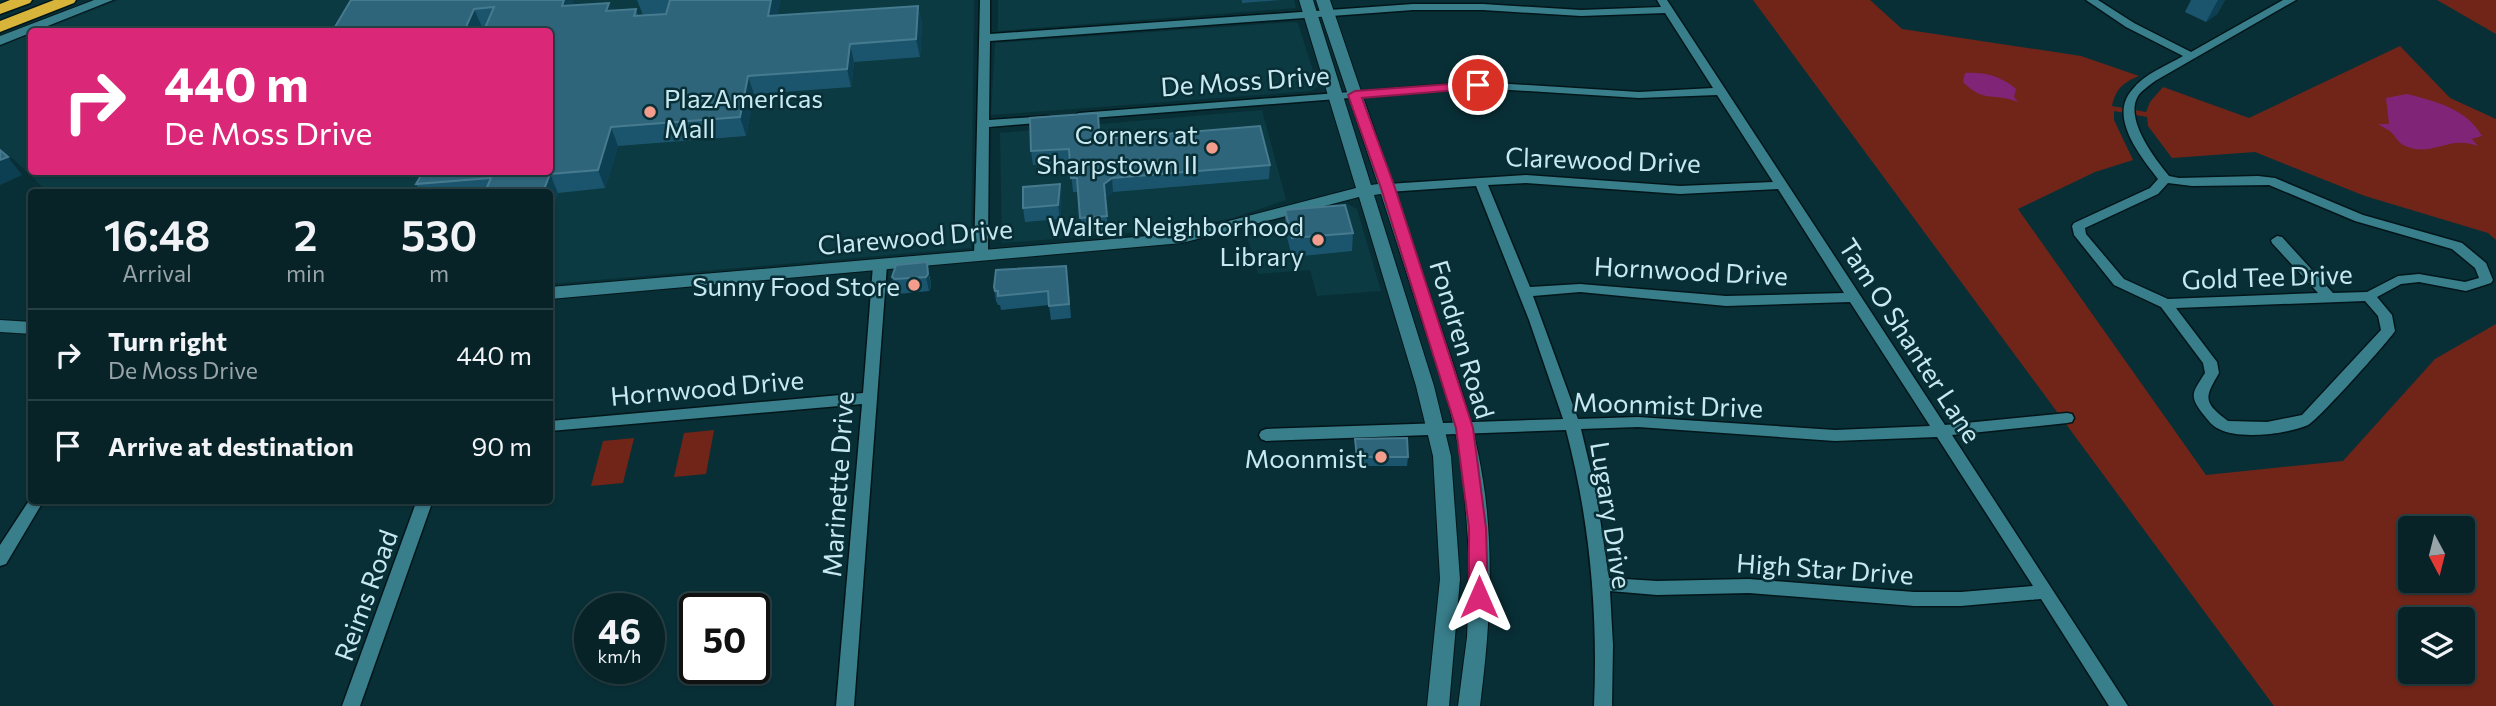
<!DOCTYPE html>
<html lang="en">
<head>
<meta charset="utf-8">
<style>
  :root { --surface:#072328; --page:#102b30; --text:#f1f3f6; --muted:#98a4a8; --line:#284045 }
  body { margin:0; font-family:Commissioner,sans-serif; background:var(--page); color:var(--text); height:100vh; display:flex; flex-direction:column; font-size:26px; white-space:nowrap }
  * { box-sizing:border-box; margin:0 }
  p { font-size:23px; color:var(--muted) }
  .icon { flex:none; width:38px; height:38px; fill:none; stroke:currentColor; stroke-width:2; stroke-linecap:round; stroke-linejoin:round }
  .map { position:relative; flex:1; overflow:hidden }
  .sheet { position:absolute; left:28px; top:189px; width:525px; height:315px; display:flex; flex-direction:column; background:var(--surface); border-radius:7px; box-shadow:0 2px 5px #0004,0 0 0 2px var(--line) }
  .sheet>* { flex:none }
  .hud { position:absolute; left:28px; top:28px; width:525px; height:147px; border-radius:7px; box-shadow:0 2px 5px #0004,0 0 0 2px var(--line); background:#db2777; color:#fff; overflow:hidden }
  .needle { width:46px; rotate:173deg }
  .fabs { position:absolute; left:2398px; top:516px; display:grid; gap:14px }
  .fabs a { display:grid; place-items:center; width:77px; height:77px; border-radius:7px; background:var(--surface); box-shadow:0 2px 5px #0004,0 0 0 2px var(--line); font-size:35px }
  .speed { position:absolute; left:574px; top:593px; display:flex; gap:14px; font-size:35px; font-weight:700; text-align:center }
  .speed>* { display:grid; place-content:center; width:91px; height:91px; border-radius:50%; background:var(--surface); box-shadow:0 2px 5px #0004,0 0 0 2px var(--line); line-height:1 }
  .speed small { font-size:18px; font-weight:400 }
  .speed .limit { border:4px solid #111; border-radius:10px; background:#fff; color:#111 }
  .pin { position:absolute; display:grid; place-items:center; width:60px; height:60px; color:#fff; margin:-30px; border:4px solid #fff; border-radius:50%; box-shadow:0 2px 7px #0007 }
  .me { position:absolute; width:77px; margin:-38px; rotate:0deg; stroke-linejoin:round; filter:drop-shadow(0 0 5px #0008) }
  .turn { display:flex; align-items:center; gap:24px; height:147px; padding:0 21px; font-size:32px }
  .turn .icon { width:91px; height:91px; stroke-width:2.5 }
  .turn b { display:block; font-size:49px; line-height:60px }
  .eta { display:flex; justify-content:space-evenly; align-items:center; height:119px; text-align:center }
  .eta b { font-size:42px; font-weight:600; line-height:49px }
  ul { padding:0; list-style:none }
  li { display:flex; align-items:center; gap:21px; height:91px; padding:0 21px; border-top:2px solid var(--line) }
  li div { flex:1 }
  li b { display:block; font-size:26px }
  li em { font-style:normal }
  .map>svg:first-child { display:block }
  .built { fill:#0c3a42 }
  .green { fill:#712518; fill-rule:evenodd }
  .water { fill:#802477 }
  .lines { fill:none; stroke-linecap:round; stroke-linejoin:round }
  .street-casing { stroke:#02161a; stroke-width:3 }
  .secondary-casing { stroke:#02161a; stroke-width:2 }
  .highway-casing { stroke:#02161a; stroke-width:3 }
  .street { fill:#397e8b; fill-rule:evenodd }
  .secondary { fill:#397e8b; fill-rule:evenodd }
  .highway { fill:#d8b43a; fill-rule:evenodd }
  .wall { fill:#1b556d }
  .shaded-wall { fill:#0c3f51 }
  .building { fill:#2e657b; stroke:#467a8e; stroke-width:2; fill-rule:evenodd }
  .route { fill:#db2777; stroke:#8e194d; stroke-width:2 }
  .poi-dot { fill:#f49d8c; stroke:#092f36; stroke-width:2.5 }
  .labels { text-anchor:middle; dominant-baseline:central; stroke-width:5; stroke-linejoin:round; paint-order:stroke }
  .street-label { font-size:26px; fill:#c8e9f1; stroke:#092f36 }
  .poi-label { font-size:26px; fill:#c8e9f1; stroke:#092f36; text-anchor:end }
</style>
</head>
<body>
<div class="map">
<svg width="2496" height="706" viewBox="0 0 2496 706">
  <rect width="100%" height="100%" fill="#092f36"/>
  <g class="built">
    <polygon points="119,0 974,0 971,248 550,284 550,192 48,192 11,157 0,161 0,47 31,34 32,172 550,172 550,32 39,31"/>
    <polygon points="998,0 1294,0 1296,8 998,31"/>
    <polygon points="1295,22 1298,23 1318,87 1311,91 991,115 995,43"/>
    <polygon points="1262,110 1286,200 1233,218 1179,229 1002,243 1000,133"/>
    <polygon points="1346,203 1357,209 1381,291 1317,296 1310,270 1258,274 1247,236"/>
  </g>
  <g class="green">
    <path d="M1753 0H1870L1902 29 2081 56 2139 76C2123 83 2116 88 2112 106L2146 112 2150 102 2163 87 2249 118 2400 46 2450 98 2496 119V240L2488 233 2365 196 2255 152 2172 158 2148 126 2147 117 2114 111V120L2133 160 2095 172 2018 209 2206 475 2343 461 2435 359 2496 324V706H2274ZM2410 528H2462V581H2410ZM2410 620H2462V672H2410Z"/>
    <polygon points="2437,0 2496,0 2496,34"/>
    <polygon points="714,430 706,474 674,477 684,433"/>
    <polygon points="634,438 623,483 591,486 603,441"/>
  </g>
  <g class="water">
    <path d="M1965 73C1985 72 2001 76 2016 89L2014 97 2018 102C1993 92 1985 104 1963 82Z"/>
    <path d="M2407 94C2435 101 2467 109 2482 136L2472 139 2478 146C2447 134 2432 159 2403 145 2398 142 2396 137 2392 133 2388 129 2382 127 2378 124H2389L2386 98Z"/>
  </g>
  <g class="lines">
    <defs>
      <g id="street">
        <path d="M980 0H990V34L1413 4H1483L1581 10 1661 7 1657 0H1667L1945 425 2067 413 2072 414 2074 418 2072 422 2067 423 1952 435 2128 706H2109L2041 599 1961 606H1914L1749 593 1657 595 1610 591 1613 645 1612 706H1594C1598 612 1590 521 1566 430L1266 441 1261 439 1259 435 1261 431 1266 429 1563 419 1529 320 1476 186 1388 192 1382 188 1388 184 1526 175 1680 186 1773 182 1717 95 1639 98 1478 88 1079 119 1073 116 1079 113 1478 82 1639 92 1713 88 1665 13 1581 16 1483 10H1413L990 41 989 120 1048 116 1054 119 1048 122 989 127 988 256 981 260 974 256ZM1526 183 1680 194 1778 189 1844 293 1726 296 1580 284 1530 287 1488 185ZM1580 292 1726 306 1850 302 1930 426 1835 430 1638 417 1578 419 1533 296ZM1638 427 1835 441 1937 437 2033 586 1961 592H1914L1749 579 1657 581 1609 578 1596 492 1581 429Z"/>
        <path d="M2086 0H2098L2134 23 2191 52 2283 0H2296L2155 81C2149 86 2142 90 2138 96 2124 119 2155 159 2169 176L2179 178 2258 176 2275 178 2363 215 2462 243 2486 263 2493 280 2491 283 2466 291 2419 282 2401 284 2377 297 2392 315 2395 331C2386 344 2318 420 2308 425 2287 434 2239 440 2219 429 2212 426 2208 420 2203 414 2188 395 2193 392 2205 373L2203 363 2161 307 2114 285 2074 235 2072 226 2074 223 2150 188 2158 179C2141 157 2108 117 2132 90 2144 74 2166 66 2183 56L2126 27ZM2168 183 2192 186 2269 185 2355 221 2452 249 2475 268 2479 278 2465 282 2419 274 2398 276 2367 292 2333 293 2282 237 2277 236 2271 240 2272 243 2318 293 2168 299 2124 279 2086 234 2085 228 2158 194ZM2365 301 2378 316 2381 330 2302 415 2267 422 2228 421C2202 402 2205 397 2219 373L2217 362 2176 308Z"/>
        <polygon points="880,261 887,265 854,706 836,706 862,404 550,431 550,421 863,393 873,265"/>
        <polygon points="32,496 32,500 44,500 6,564 0,566 0,545"/>
        <polygon points="417,500 433,500 360,706 342,706"/>
      </g>
      <g id="secondary">
        <polygon points="94,0 113,0 0,45 0,36"/>
        <path d="M1299 0H1313L1371 185 1378 184 1316 0H1330C1364 101 1399 200 1432 301 1453 365 1477 427 1485 494 1494 565 1489 636 1480 706H1458L1467 637 1470 566 1462 461 1447 398 1381 194 1374 195 1434 386 1451 456 1460 579 1449 706H1427L1440 579 1433 456 1416 386 1359 197 1182 243 550 299V287L1182 233 1356 188Z"/>
        <polygon points="0,320 32,322 32,334 0,332"/>
      </g>
      <g id="highway">
        <polygon points="10,0 32,0 30,3 0,14 0,4"/>
        <polygon points="54,0 76,0 74,3 0,32 0,21"/>
      </g>
    </defs>
    <use href="#street" class="street-casing"/>
    <use href="#secondary" class="secondary-casing"/>
    <use href="#highway" class="highway-casing"/>
    <use href="#street" class="street"/>
    <use href="#secondary" class="secondary"/>
    <use href="#highway" class="highway"/>
  </g>
  <g class="wall">
    <polygon points="351,0 572,0 574,5 612,11 636,9 638,16 643,15 637,0 780,0 777,16 918,6 922,24 920,57 854,62 851,87 754,94 746,136 618,146 605,188 558,193 550,217 550,192 420,192 416,184 550,32 332,32"/>
    <polygon points="1242,0 1281,0 1242,3"/>
    <polygon points="2191,0 2225,0 2217,14 2206,22 2185,12"/>
    <polygon points="1099,132 1108,137 1270,165 1269,179 1113,192 1105,198 1108,230 1082,232 1078,192 1073,192 1070,162 1033,165 1031,151"/>
    <polygon points="1060,184 1061,198 1060,219 1025,222 1023,208"/>
    <polygon points="1285,210 1353,233 1352,251 1292,257 1285,229"/>
    <polygon points="930,276 931,288 929,291 898,294 896,291 892,277"/>
    <polygon points="1068,280 1071,318 1051,320 1049,305 1001,310 1000,305 998,305 996,301 994,287"/>
    <polygon points="1355,439 1408,457 1407,466 1356,466 1355,448"/>
  </g>
  <g class="shaded-wall">
    <polygon points="564,0 572,0 575,8 562,6"/>
    <polygon points="771,0 780,0 773,34 768,16"/>
    <polygon points="2218,0 2225,0 2217,14 2206,22"/>
    <polygon points="609,3 616,20 606,11"/>
    <polygon points="918,6 922,24 920,57 916,39"/>
    <polygon points="474,9 482,27 480,32 465,29"/>
    <polygon points="850,44 854,62 851,87 847,69"/>
    <polygon points="748,76 754,94 746,136 740,117"/>
    <polygon points="611,127 618,146 605,188 598,170"/>
    <polygon points="8,157 22,175 0,185 0,160"/>
    <polygon points="550,174 558,193 550,217 550,192 543,192"/>
    <polygon points="1112,178 1113,192 1105,198 1104,184"/>
    <polygon points="1060,184 1061,198 1060,219 1058,205"/>
    <polygon points="927,262 931,288 929,291 926,277"/>
  </g>
  <g class="building">
    <path d="M351 0H564L562 6 609 3 606 11 636 9 634 16 666 14 670 0H771L768 16 918 6 916 39 850 44 847 69 748 76 740 117 611 127 598 170 550 174 543 192H485L491 178 416 184 423 172H550V32H332ZM494 7 485 28 465 29 474 9Z"/>
    <polygon points="1098,113 1099,132 1108,132 1108,137 1117,138 1260,126 1270,165 1112,178 1104,184 1107,216 1080,218 1077,178 1071,178 1069,149 1031,151 1030,118"/>
    <polygon points="0,150 8,157 0,160"/>
    <polygon points="1060,184 1058,205 1023,208 1023,187"/>
    <polygon points="1345,205 1353,233 1292,238 1285,210"/>
    <polygon points="927,262 928,274 926,277 895,279 892,277 896,265"/>
    <polygon points="1066,266 1069,304 1049,306 1048,291 998,296 998,291 995,291 994,287 996,270"/>
    <polygon points="1407,438 1408,457 1357,457 1355,439"/>
  </g>
  <polygon class="route" points="1478,82 1484,85 1482,88 1362,98 1395,188 1473,428 1486,528 1488,597 1485,603 1479,605 1472,603 1469,597 1469,528 1456,428 1381,188 1348,95 1355,91"/>
  <g class="poi-dot">
    <circle cx="650" cy="112" r="7"/>
    <circle cx="1212" cy="148" r="7"/>
    <circle cx="1318" cy="240" r="7"/>
    <circle cx="914" cy="285" r="7"/>
    <circle cx="1381" cy="457" r="7"/>
  </g>
  <g class="labels">
    <g class="street-label">
      <text transform="translate(1245 80) rotate(-4)">De Moss Drive</text>
      <text transform="translate(1603 159) rotate(2)">Clarewood Drive</text>
      <text transform="translate(915 236) rotate(-5)">Clarewood Drive</text>
      <text transform="translate(1691 270) rotate(3)">Hornwood Drive</text>
      <text transform="translate(2267 276) rotate(-2)">Gold Tee Drive</text>
      <text transform="translate(1463 339) rotate(73)">Fondren Road</text>
      <text transform="translate(1911 340) rotate(57)">Tam O Shanter Lane</text>
      <text transform="translate(707 387) rotate(-5)">Hornwood Drive</text>
      <text transform="translate(1668 404) rotate(2)">Moonmist Drive</text>
      <text transform="translate(837 484) rotate(-86)">Marinette Drive</text>
      <text transform="translate(1612 515) rotate(81)">Lugary Drive</text>
      <text transform="translate(1825 568) rotate(4)">High Star Drive</text>
      <text transform="translate(365 595) rotate(-70)">Reims Road</text>
    </g>
    <g class="poi-label">
      <text x="664" y="97" text-anchor="start">PlazAmericas<tspan x="664" dy="30">Mall</tspan></text>
      <text x="1198" y="133">Corners at<tspan x="1198" dy="30">Sharpstown II</tspan></text>
      <text x="1304" y="225">Walter Neighborhood<tspan x="1304" dy="30">Library</tspan></text>
      <text x="900" y="285">Sunny Food Store</text>
      <text x="1367" y="457">Moonmist</text>
    </g>
  </g>
</svg>
<div class="fabs">
<a><svg class="needle" viewBox="-14 -14 28 28"><path d="M0-13l5 13h-10z" fill="#e53935"/><path d="M0 13l5-13h-10z" fill="#98a4a8"/></svg></a>
<a><svg class="icon" aria-label="layers" viewBox="0 0 24 24"><path d="M12 4l9 5-9 5-9-5zM3 14l9 5 9-5"/></svg></a>
</div>
<div class="speed"><div>46<small>km/h</small></div><div class="limit">50</div></div>
<div class="pin" style="left:1478px;top:85px;background:#d93025"><svg class="icon" aria-label="arrive" viewBox="0 0 24 24"><path d="M6 21V4h12l-3 4 3 4H6"/></svg></div>
<svg class="me" style="left:1479px;top:597px" viewBox="-20 -20 40 40"><path d="M0-17L14 15 0 8-14 15z" fill="#db2777" stroke="#fff" stroke-width="4"/></svg>
<div class="hud">
<div class="turn"><svg class="icon" aria-label="right" viewBox="0 0 24 24"><path d="M7 20v-9h11M14 6l5 5-5 5"/></svg><div><b>440 m</b>De Moss Drive</div></div>
</div>
<section class="sheet">
<div class="eta">
<div><b>16:48</b><p>Arrival</p></div>
<div><b>2</b><p>min</p></div>
<div><b>530</b><p>m</p></div>
</div>
<ul>
<li><svg class="icon" aria-label="right" viewBox="0 0 24 24"><path d="M7 20v-9h11M14 6l5 5-5 5"/></svg><div><b>Turn right</b><p>De Moss Drive</p></div><em>440 m</em></li>
<li><svg class="icon" aria-label="arrive" viewBox="0 0 24 24"><path d="M6 21V4h12l-3 4 3 4H6"/></svg><div><b>Arrive at destination</b></div><em>90 m</em></li>
</ul>
</section>
</div>
</body>
</html>
